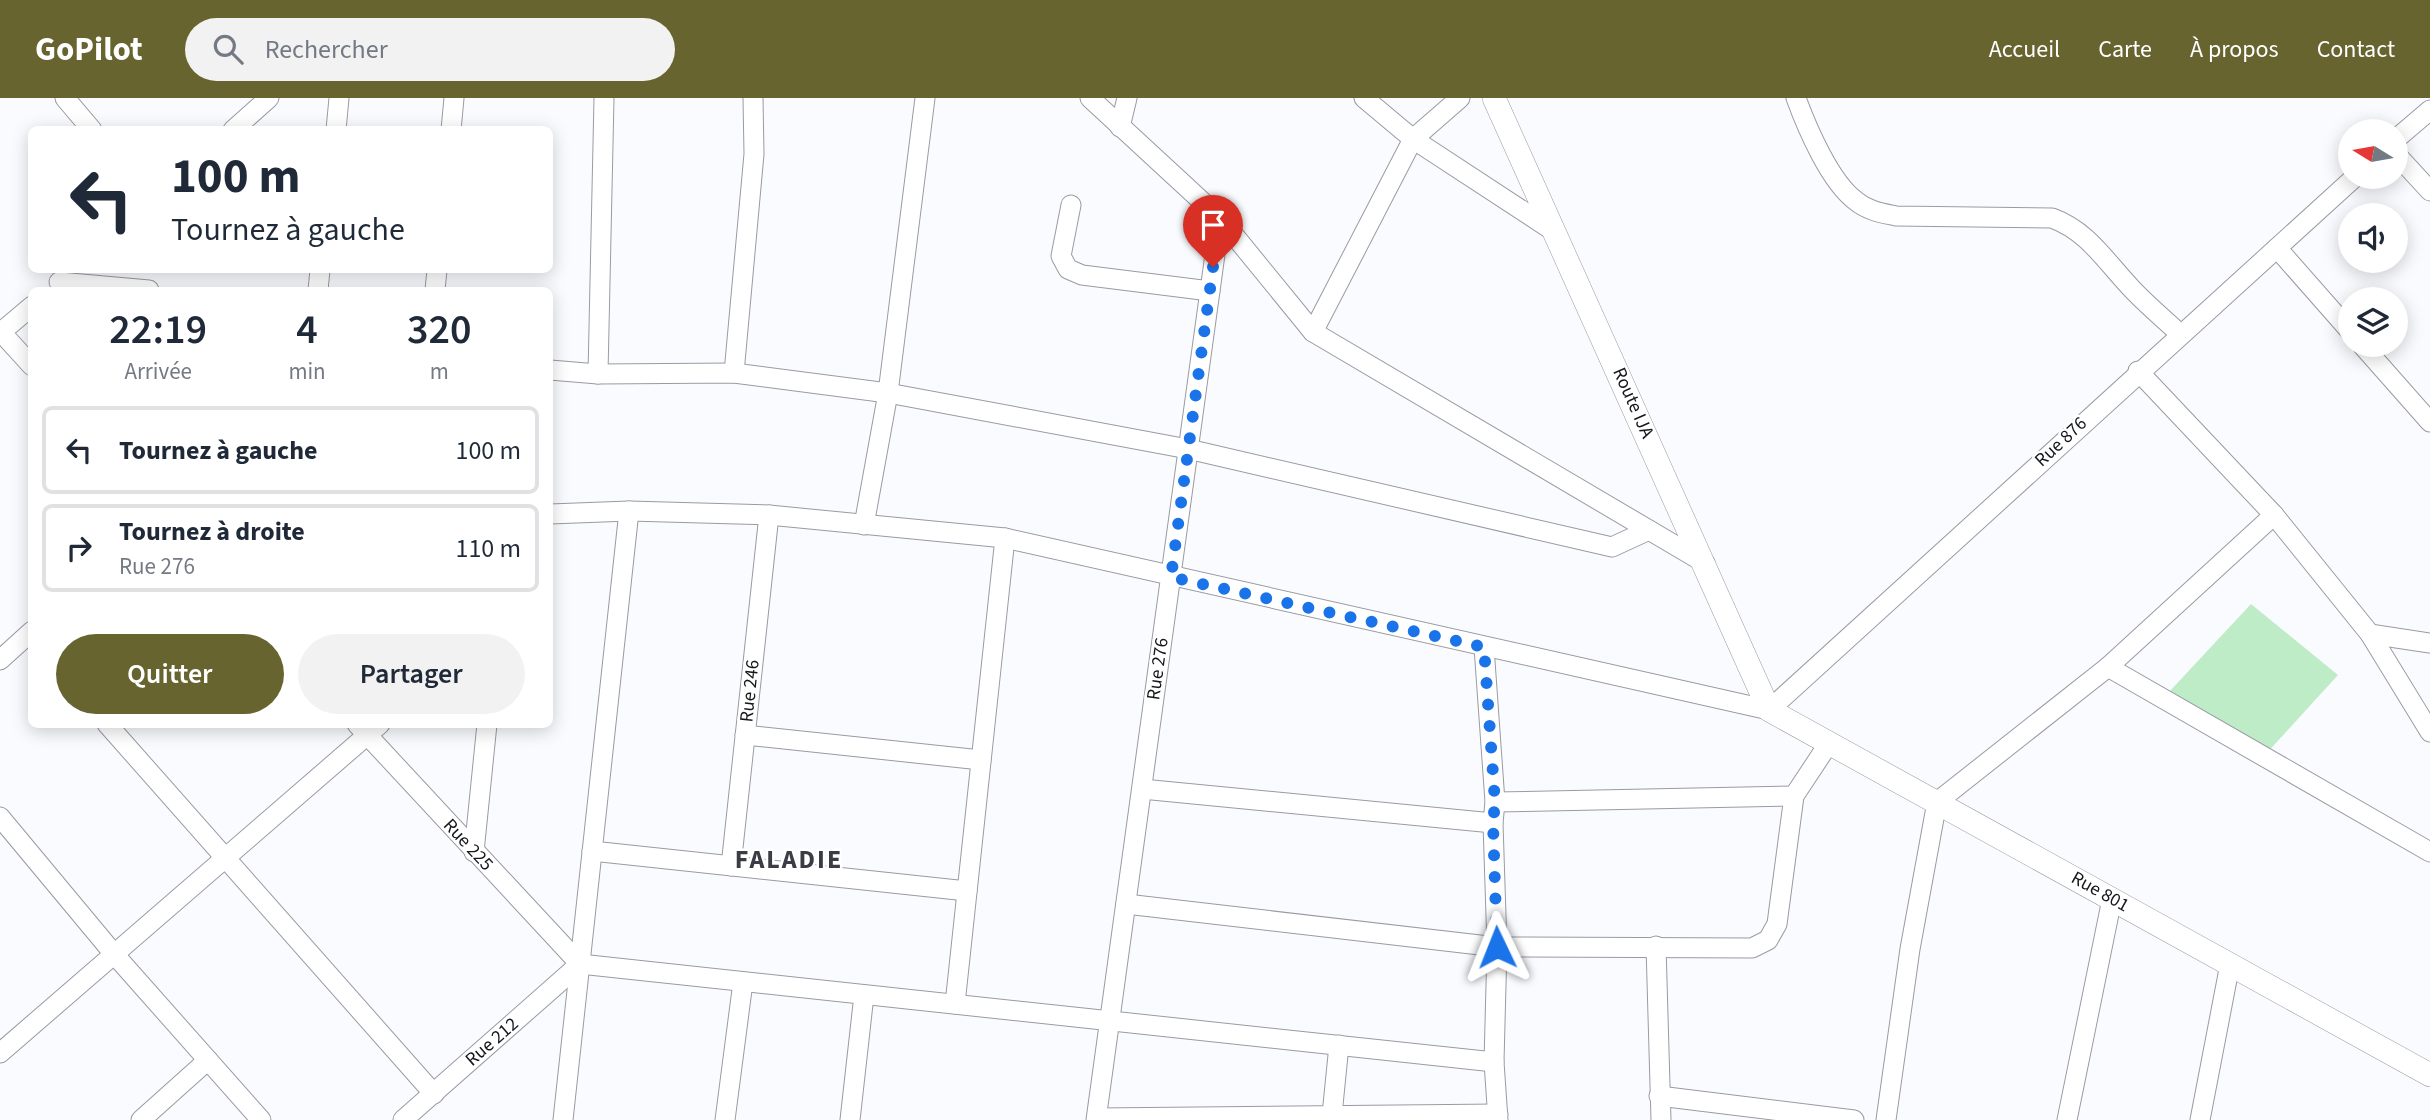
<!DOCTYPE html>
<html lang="fr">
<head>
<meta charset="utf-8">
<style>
  :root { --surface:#fff; --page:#f2f2f3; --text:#1f2937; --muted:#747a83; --line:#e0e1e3; --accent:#676430 }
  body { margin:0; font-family:"Source Sans 3",sans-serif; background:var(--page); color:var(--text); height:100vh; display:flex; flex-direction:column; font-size:26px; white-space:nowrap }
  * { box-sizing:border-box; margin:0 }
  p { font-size:23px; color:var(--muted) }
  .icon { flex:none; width:38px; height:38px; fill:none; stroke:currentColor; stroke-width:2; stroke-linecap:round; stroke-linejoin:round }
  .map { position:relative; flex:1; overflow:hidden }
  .sheet { position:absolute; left:28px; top:189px; width:525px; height:441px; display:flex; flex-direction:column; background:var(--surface); border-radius:10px; box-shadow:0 4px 18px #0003 }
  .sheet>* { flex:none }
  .banner { position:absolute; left:28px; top:28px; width:525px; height:147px; border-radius:10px; box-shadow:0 4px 18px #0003; background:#fff; color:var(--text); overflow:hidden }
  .needle { width:46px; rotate:281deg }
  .tools { position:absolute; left:2338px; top:21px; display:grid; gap:14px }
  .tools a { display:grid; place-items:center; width:70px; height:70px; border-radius:50%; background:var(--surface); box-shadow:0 4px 18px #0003; font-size:35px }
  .pin { position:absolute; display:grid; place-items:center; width:60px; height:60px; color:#fff; margin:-72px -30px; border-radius:50% 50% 50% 0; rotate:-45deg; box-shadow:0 0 7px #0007 }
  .pin .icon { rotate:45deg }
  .me { position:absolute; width:77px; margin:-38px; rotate:358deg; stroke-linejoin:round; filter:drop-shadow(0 0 5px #0008) }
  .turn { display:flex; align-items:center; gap:24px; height:147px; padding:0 28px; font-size:32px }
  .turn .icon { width:91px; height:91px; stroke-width:2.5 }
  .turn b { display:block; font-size:49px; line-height:60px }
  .eta { display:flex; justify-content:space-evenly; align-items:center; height:119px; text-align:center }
  .eta b { font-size:42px; font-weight:600; line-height:49px }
  .button { display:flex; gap:14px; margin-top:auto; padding:14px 28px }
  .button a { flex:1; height:80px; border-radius:42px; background:var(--accent); color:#fff; font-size:28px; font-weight:600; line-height:80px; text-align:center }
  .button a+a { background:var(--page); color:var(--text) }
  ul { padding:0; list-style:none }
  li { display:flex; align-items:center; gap:21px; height:88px; margin:0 14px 10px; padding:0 14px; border:4px solid var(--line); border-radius:10px }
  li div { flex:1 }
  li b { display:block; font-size:26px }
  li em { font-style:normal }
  header { display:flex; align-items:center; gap:42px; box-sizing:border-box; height:98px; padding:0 35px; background:var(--accent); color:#fff }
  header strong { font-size:33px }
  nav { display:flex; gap:38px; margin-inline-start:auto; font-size:24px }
  .search { width:490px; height:63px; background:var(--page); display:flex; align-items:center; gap:18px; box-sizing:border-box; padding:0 24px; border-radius:38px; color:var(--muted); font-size:26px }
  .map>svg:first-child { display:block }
  .park { fill:#beecc6 }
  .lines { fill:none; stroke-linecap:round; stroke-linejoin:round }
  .minor-casing { stroke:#999ba4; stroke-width:21 }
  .tertiary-casing { stroke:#999ba4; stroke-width:24 }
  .minor { stroke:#fff; stroke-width:19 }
  .tertiary { stroke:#fff; stroke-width:23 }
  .route { stroke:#1a73e8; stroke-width:12; stroke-dasharray:0 21.6 }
  .labels { text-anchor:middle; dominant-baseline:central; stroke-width:5; stroke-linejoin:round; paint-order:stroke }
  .street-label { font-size:19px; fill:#15161a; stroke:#fff }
  .district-label { font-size:26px; font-weight:bold; letter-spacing:2px; fill:#3b3d45; stroke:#fff }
</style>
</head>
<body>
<header>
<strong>GoPilot</strong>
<div class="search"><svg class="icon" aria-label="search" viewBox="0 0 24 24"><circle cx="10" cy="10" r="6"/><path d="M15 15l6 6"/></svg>Rechercher</div>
<nav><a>Accueil</a><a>Carte</a><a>À propos</a><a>Contact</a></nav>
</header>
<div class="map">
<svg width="2430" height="1022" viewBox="0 0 2430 1022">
  <rect width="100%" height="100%" fill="#fafbff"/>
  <polygon class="park" points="2251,506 2338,577 2264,658 2169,594"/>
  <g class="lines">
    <defs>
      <g id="minor">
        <polyline points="65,0 92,32"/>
        <polyline points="1090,0 1220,120 1313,234 1705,465"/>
        <polyline points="1364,0 1413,41 1555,134"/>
        <path d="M1796 0C1807 30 1830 84 1856 103 1868 113 1882 115 1896 118L2052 120C2088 133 2106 164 2132 191 2147 207 2164 221 2180 236"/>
        <polyline points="1120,29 1127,0"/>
        <polyline points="233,32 269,0"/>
        <polyline points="336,32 339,0"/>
        <polyline points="451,32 454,0"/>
        <polyline points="2396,41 2430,12"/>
        <polyline points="2396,56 2430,93"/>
        <polyline points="1071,107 1061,158 1068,171 1082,177 1210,193"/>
        <polyline points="2277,150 2350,233"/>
        <polyline points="59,184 149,192"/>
        <polyline points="318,192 320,172"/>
        <polyline points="435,192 437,172"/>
        <polyline points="0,233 32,268"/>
        <polyline points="1313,234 1413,41 1460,0"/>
        <polyline points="0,235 32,208"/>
        <polyline points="2362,247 2430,324"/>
        <polyline points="550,272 598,276 734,275 888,295 1188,351 1612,449 1649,432"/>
        <polyline points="2138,273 2274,417 2370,536 2430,634"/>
        <polyline points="734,275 754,56 753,0"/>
        <polyline points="598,276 604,0"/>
        <polyline points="550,416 629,413 769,417 1005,440 1769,612 2355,79"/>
        <polyline points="864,427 888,295 925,0"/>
        <polyline points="2370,536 2430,545"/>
        <polyline points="1484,549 1495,704 1493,725 1497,849 1494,964 1498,1022"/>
        <polyline points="0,562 32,533"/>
        <polyline points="2108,569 2430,754"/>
        <polyline points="107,626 434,996"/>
        <polyline points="357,626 580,866"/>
        <polyline points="745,637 981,662"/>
        <polyline points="1142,691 1493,725"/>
        <polyline points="1495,704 1794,698"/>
        <polyline points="0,719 114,856 261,1022"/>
        <polyline points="592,753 967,793"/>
        <polyline points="474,754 487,626"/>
        <polyline points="731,768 769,417"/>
        <polyline points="1126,806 1497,849 1752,850 1768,842 1777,826 1794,698 1829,645"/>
        <polyline points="1656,848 1661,1022"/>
        <polyline points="580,866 1494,964"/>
        <polyline points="955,906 1005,440"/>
        <polyline points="0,955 380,626"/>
        <polyline points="1659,998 1854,1022"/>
        <polyline points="1332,1017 1339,947"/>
        <polyline points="1097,1020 1498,1016"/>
        <polyline points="141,1022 208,962"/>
        <polyline points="403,1022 580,866"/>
        <polyline points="563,1022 629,413"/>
        <polyline points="725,1022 743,884"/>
        <polyline points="850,1022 864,897"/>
        <polyline points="1096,1022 1220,120"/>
        <polyline points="1886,1022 1910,851 1937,704 2108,569 2274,417"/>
        <polyline points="2067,1022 2112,801"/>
        <polyline points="2200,1022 2230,866"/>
      </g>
      <polyline id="tertiary" points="1494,0 1769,612 2430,977"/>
    </defs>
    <use href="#minor" class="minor-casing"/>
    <use href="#tertiary" class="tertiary-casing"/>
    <use href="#minor" class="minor"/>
    <use href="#tertiary" class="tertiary"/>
  </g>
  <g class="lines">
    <polyline class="route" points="1213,169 1171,479 1484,549 1495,704 1493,725 1497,849"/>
  </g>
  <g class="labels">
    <g class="street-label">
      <text transform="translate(1633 305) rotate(66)">Route IJA</text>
      <text transform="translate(2061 344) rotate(-43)">Rue 876</text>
      <text transform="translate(1158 571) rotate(-82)">Rue 276</text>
      <text transform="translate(750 593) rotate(-84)">Rue 246</text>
      <text transform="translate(468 747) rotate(47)">Rue 225</text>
      <text transform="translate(2100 794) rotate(29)">Rue 801</text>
      <text transform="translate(492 944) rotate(-41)">Rue 212</text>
    </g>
    <g class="district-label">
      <text x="789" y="761">FALADIE</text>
    </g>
  </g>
</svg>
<div class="tools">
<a><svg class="needle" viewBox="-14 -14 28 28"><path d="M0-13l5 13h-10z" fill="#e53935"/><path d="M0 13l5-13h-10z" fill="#747a83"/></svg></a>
<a><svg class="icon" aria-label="sound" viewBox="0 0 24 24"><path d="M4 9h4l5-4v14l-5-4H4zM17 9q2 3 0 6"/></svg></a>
<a><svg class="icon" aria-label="layers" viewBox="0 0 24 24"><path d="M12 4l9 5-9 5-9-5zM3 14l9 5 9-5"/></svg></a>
</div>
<div class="pin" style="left:1213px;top:169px;background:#d93025"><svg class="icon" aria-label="arrive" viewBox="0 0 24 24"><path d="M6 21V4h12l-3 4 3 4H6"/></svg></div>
<svg class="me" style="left:1497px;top:849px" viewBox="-20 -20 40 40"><path d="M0-17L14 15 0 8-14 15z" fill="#1a73e8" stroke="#fff" stroke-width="4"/></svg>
<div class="banner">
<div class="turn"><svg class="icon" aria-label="left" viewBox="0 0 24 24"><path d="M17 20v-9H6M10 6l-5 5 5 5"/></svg><div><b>100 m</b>Tournez à gauche</div></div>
</div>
<section class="sheet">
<div class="eta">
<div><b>22:19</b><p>Arrivée</p></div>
<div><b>4</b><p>min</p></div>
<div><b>320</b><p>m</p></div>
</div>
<ul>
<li><svg class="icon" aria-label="left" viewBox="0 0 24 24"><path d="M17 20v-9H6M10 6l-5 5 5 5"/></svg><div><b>Tournez à gauche</b></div><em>100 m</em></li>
<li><svg class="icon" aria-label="right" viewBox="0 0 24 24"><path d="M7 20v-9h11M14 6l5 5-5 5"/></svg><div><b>Tournez à droite</b><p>Rue 276</p></div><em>110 m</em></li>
</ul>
<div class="button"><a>Quitter</a><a>Partager</a></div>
</section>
</div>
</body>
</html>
